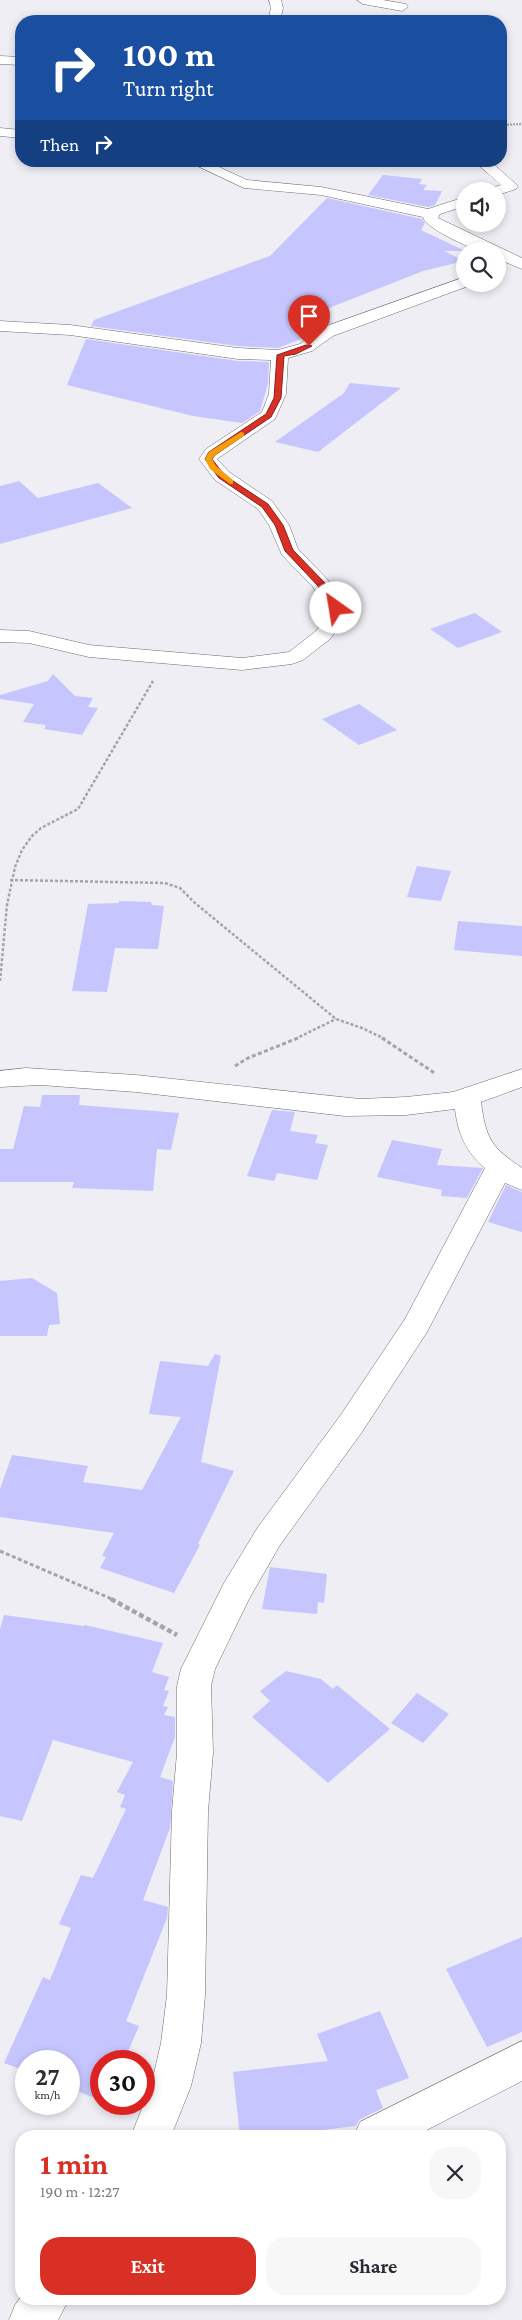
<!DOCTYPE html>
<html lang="en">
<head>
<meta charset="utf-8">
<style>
  :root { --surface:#fff; --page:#f7f7f7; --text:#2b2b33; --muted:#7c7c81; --accent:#d93025 }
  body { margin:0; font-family:"Crimson Pro",serif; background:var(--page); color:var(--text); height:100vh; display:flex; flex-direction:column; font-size:19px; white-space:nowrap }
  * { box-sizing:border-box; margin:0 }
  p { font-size:16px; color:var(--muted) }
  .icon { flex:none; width:28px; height:28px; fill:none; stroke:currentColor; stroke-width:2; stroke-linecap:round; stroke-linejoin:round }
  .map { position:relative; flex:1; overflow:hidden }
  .sheet { position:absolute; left:15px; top:2130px; width:491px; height:175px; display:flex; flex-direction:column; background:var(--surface); border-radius:20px; box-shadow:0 2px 8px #0003 }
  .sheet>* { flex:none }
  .hud { position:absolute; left:15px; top:15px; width:492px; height:152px; border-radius:20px; box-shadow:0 2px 8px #0003; background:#1a4fa0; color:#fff; overflow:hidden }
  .buttons { position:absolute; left:456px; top:182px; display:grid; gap:10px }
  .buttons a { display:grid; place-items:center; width:50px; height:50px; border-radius:50%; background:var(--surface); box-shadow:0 2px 8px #0003; font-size:25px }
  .speed { position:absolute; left:15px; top:2050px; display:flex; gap:10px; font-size:25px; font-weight:700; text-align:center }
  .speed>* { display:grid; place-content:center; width:65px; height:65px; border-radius:50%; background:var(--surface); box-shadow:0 2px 8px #0003; line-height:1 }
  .speed small { font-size:12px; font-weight:400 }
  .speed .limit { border:8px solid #d22; background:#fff; color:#111 }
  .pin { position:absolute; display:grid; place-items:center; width:42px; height:42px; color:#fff; margin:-51px -21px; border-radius:50% 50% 50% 0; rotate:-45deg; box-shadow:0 0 5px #0007 }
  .pin .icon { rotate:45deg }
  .me { position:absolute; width:55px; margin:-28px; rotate:328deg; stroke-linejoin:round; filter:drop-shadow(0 0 4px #0008) }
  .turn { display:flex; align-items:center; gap:18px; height:105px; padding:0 25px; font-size:22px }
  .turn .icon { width:65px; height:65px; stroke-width:2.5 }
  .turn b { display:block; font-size:35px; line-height:42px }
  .then { display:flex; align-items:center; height:48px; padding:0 25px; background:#0003; gap:10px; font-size:19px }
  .round { display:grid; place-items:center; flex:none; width:52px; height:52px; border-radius:20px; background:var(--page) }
  .headline { display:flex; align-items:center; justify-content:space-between; height:85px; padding:0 25px }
  h1 { font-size:30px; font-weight:700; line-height:38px; color:var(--accent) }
  .primary-button { display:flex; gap:10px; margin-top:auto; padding:10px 25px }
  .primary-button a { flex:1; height:58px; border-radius:20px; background:var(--accent); color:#fff; font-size:20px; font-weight:700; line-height:58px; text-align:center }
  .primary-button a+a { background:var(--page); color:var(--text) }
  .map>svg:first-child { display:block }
  .building { fill:#c6c5fd }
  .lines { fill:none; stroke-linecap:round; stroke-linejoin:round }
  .street-casing { stroke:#6b6b70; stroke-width:1 }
  .path-far3 { stroke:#a4a4a9; stroke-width:2; stroke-dasharray:2 1; stroke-linecap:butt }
  .path-far2 { stroke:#a4a4a9; stroke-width:2.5; stroke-dasharray:3 2; stroke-linecap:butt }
  .path-far1 { stroke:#a4a4a9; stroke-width:3; stroke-dasharray:4 2.5; stroke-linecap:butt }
  .path { stroke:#a4a4a9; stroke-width:4.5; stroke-dasharray:5 3; stroke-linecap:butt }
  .street { fill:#fff; fill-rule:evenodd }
  .route { fill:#d93025; stroke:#8d1f18 }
  .slow { fill:#f59e0b }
</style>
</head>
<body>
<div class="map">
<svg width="522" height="2320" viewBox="0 0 522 2320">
  <rect width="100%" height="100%" fill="#eeeef4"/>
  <g class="building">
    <polygon points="383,175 422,179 419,184 427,185 423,190 442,191 435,205 428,207 368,195"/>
    <polygon points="327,198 422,219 425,223 421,230 465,251 444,251 464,261 423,271 311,315 332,322 320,327 306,337 278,348 238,346 91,326 94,320 270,256"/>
    <polygon points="86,339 238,361 269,362 268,384 260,411 242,423 193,416 67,385"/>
    <polygon points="350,383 401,388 318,452 275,442 344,393"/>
    <polygon points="19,481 38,498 98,483 132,508 0,544 0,486"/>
    <polygon points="475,613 502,632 458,648 430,629"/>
    <polygon points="53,674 75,696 93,698 88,707 98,708 82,735 44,729 46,725 23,722 34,704 0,699 0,695 48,681"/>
    <polygon points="359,704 397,730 359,745 322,719"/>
    <polygon points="417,866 451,871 441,901 407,897"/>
    <polygon points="119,901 151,902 152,905 164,906 158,949 115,948 107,992 72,991 88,904 119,903"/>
    <polygon points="458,921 522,926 522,956 454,950"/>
    <polygon points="42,1095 80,1095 79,1105 179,1113 171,1150 157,1149 153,1191 72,1188 74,1182 0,1182 0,1149 13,1149 24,1106 40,1107"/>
    <polygon points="272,1110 295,1112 290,1131 318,1135 315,1143 328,1145 317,1180 277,1173 274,1181 247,1176"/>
    <polygon points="392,1140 442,1149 437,1165 483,1168 467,1198 441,1196 442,1190 377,1177"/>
    <polygon points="506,1185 522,1192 522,1232 488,1222"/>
    <polygon points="32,1278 57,1293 60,1324 49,1325 47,1336 0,1336 0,1281"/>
    <polygon points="215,1354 221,1356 201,1462 234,1471 198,1544 200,1545 174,1593 100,1568 106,1557 102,1556 114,1533 0,1517 0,1489 12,1455 88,1466 83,1482 142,1490 181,1417 149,1414 160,1361 208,1366"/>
    <polygon points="270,1567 327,1574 324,1603 318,1602 317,1614 262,1609"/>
    <polygon points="4,1615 84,1626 85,1625 163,1643 152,1672 169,1677 164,1690 169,1691 163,1706 168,1707 164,1715 175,1717 175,1737 160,1777 173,1781 170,1828 143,1900 168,1907 167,1918 126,2021 139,2026 124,2061 101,2061 101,2082 95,2098 69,2088 69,2061 26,2061 26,2071 4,2063 43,1977 50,1980 71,1928 59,1924 81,1875 93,1878 126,1809 120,1807 125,1795 117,1792 133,1762 53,1740 22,1821 0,1816 0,1629"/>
    <polygon points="286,1671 321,1679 333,1689 337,1685 390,1729 328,1783 252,1717 270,1701 260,1691"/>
    <polygon points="417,1693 449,1714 423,1743 391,1723"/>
    <polygon points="522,1937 522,2032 487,2047 446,1969"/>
    <polygon points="380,2011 409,2078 376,2090 383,2108 359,2120 356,2126 271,2136 240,2136 233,2072 328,2061 317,2034"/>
  </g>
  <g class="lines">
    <defs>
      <g id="street">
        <polygon points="269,0 281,0 283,8 280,21 268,21 271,8"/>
        <polygon points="357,0 383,0 406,4 408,7 402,11 363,4"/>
        <polygon points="0,56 21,57 21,65 0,64"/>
        <polygon points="0,128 21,130 21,138 0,136"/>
        <path d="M187 161H206L247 180 321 187 428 209 465 197V206L440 214 438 218 522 258V269L498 259V251C493 251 487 252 482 251 470 249 424 227 423 217L321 195 244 188Z"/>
        <polygon points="474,161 490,161 518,186 516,189 498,195 498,191 489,191 491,188 501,185"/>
        <polygon points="465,277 465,284 472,284 471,285 333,336 312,351 288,358 286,394 275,419 217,459 229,472 272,501 289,525 298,549 328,580 346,608 345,619 330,639 303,660 292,664 242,670 89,657 29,643 0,642 0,630 29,631 89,645 242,658 289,652 316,631 325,619 326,608 313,587 282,555 269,525 258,509 215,480 199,459 206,449 262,412 269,394 271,360 238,359 70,335 0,331 0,321 70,325 238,348 278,350 300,344 321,328"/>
        <path d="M26 1068 136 1075 360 1099 406 1097 453 1092 522 1069V1087L481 1102C486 1139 491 1147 522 1168V1190L505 1183 427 1332 362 1432 280 1545 249 1599 215 1669 211 1686 213 1753 208 1811 205 1995 201 2043 191 2086 171 2136H131L151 2086 161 2043 167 1995 172 1811 177 1753V1686L181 1669 224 1583 258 1527 340 1416 405 1319 485 1168C466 1152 458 1134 455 1109L406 1115 345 1116 136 1092 40 1085 0 1087V1071Z"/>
        <polygon points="522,2041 522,2081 415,2136 354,2136 360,2122"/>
        <polygon points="21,2297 21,2299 69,2299 58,2320 9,2320 15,2305"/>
      </g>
    </defs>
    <use href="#street" class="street-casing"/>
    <polyline class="path-far3" points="501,125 522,124"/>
    <g class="path-far2">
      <polyline points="10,880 165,883 180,888 195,903 336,1019 362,1028 385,1039"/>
      <polyline points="0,981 7,905 15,867 22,850 32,836 41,828 78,809 153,681"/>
      <polyline points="295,1039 336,1019"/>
    </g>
    <g class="path-far1">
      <polyline points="382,1038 436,1074"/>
      <polyline points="235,1066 248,1058 298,1038"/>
      <polyline points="0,1551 114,1600"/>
    </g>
    <polyline class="path" points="111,1599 177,1635"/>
    <use href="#street" class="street"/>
  </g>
  <polygon class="route" points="306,345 312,346 296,354 284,356 281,398 271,417 215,455 212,459 224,475 268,504 283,525 293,550 324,582 340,608 336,611 333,610 318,586 285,551 275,525 262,507 219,478 205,459 209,452 266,414 274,398 277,355"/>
  <polygon class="slow" points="241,432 244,433 244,436 215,455 212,459 216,466 233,480 233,484 230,484 210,469 205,459 209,452"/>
</svg>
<div class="buttons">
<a><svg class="icon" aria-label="sound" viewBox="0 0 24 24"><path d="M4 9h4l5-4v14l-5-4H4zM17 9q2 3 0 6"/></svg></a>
<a><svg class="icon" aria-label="search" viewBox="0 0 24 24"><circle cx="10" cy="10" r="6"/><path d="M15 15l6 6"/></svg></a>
</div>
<div class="speed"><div>27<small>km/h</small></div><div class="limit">30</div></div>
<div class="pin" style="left:309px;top:346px;background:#d93025"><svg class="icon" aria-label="arrive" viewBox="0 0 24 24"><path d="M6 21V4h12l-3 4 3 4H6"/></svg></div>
<svg class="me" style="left:336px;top:608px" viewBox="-20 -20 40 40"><circle r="19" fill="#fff"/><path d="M0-13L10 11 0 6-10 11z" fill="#d93025"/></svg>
<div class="hud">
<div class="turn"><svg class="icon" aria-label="right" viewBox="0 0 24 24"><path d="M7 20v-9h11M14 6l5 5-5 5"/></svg><div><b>100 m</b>Turn right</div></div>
<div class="then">Then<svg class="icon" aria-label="right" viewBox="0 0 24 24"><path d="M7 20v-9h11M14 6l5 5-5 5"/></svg></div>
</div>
<section class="sheet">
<div class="headline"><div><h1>1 min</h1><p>190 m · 12:27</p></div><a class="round"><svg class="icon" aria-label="close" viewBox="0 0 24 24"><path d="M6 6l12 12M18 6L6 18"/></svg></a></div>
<div class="primary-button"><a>Exit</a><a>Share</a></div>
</section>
</div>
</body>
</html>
